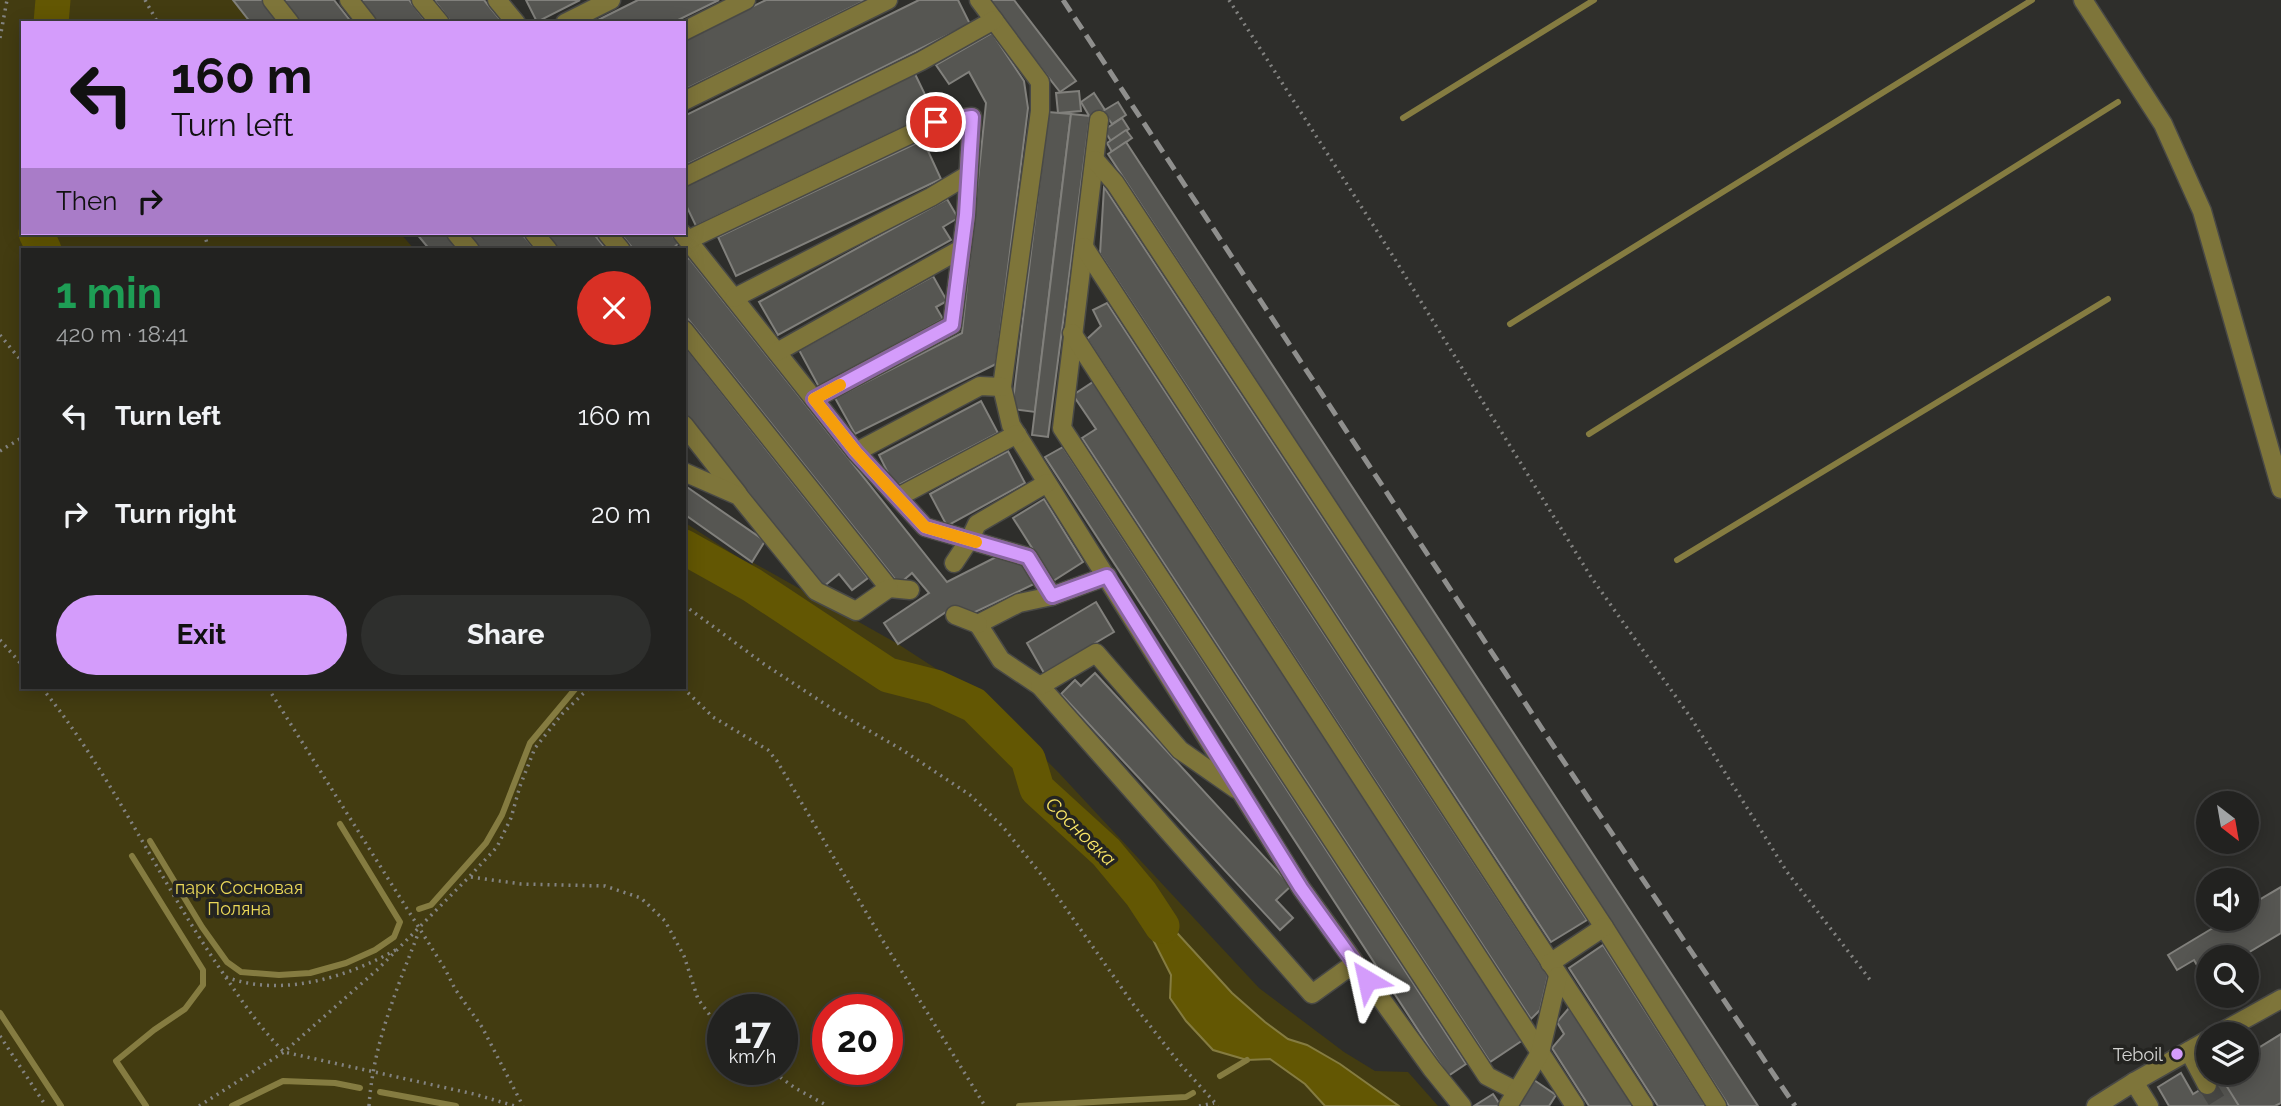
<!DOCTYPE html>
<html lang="en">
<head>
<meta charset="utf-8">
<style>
  :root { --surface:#222220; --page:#2e2f2d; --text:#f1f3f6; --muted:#a2a4a5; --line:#3f3f3e; --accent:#d49cfb }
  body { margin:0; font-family:Raleway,sans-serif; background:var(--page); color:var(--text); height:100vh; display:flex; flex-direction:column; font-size:26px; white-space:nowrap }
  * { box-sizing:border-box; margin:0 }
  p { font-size:23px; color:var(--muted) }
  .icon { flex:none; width:38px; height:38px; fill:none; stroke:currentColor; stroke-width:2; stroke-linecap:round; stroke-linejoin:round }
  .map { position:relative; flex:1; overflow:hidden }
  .panel { position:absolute; left:21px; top:248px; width:665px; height:441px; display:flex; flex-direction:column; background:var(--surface); border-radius:0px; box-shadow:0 4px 18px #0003,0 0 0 2px var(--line) }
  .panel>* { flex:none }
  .banner { position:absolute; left:21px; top:21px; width:665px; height:214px; border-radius:0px; box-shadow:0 4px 18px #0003,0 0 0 2px var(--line); background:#d49cfb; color:#111; overflow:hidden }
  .needle { width:46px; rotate:149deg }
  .tools { position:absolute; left:2196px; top:791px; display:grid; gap:14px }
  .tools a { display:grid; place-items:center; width:63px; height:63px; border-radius:50%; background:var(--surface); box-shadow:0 4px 18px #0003,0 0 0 2px var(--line); font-size:35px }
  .speed { position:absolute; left:707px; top:994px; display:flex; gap:14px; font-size:35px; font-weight:700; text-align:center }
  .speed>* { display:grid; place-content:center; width:91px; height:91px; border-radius:50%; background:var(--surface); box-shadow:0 4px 18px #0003,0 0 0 2px var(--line); line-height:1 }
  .speed small { font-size:18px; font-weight:400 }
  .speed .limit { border:10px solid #d22; background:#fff; color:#111 }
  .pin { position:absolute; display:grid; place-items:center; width:60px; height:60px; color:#fff; margin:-30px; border:4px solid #fff; border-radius:50%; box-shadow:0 2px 7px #0007 }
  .me { position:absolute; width:77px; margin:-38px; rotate:324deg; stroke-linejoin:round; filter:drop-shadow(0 0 5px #0008) }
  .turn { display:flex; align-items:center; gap:24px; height:147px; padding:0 35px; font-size:32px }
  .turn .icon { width:91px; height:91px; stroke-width:2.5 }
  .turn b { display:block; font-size:49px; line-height:60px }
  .then { display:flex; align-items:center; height:66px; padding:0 35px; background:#0003; gap:14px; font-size:26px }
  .round { display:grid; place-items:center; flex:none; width:74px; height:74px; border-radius:37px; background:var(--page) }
  .head { display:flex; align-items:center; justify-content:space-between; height:119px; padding:0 35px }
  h1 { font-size:42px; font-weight:700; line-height:52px; color:#1e9e55 }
  .action { display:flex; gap:14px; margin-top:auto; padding:14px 35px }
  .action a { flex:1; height:80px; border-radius:42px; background:var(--accent); color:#111; font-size:28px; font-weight:700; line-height:80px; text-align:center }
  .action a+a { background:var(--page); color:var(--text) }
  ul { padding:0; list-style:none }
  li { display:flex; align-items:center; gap:21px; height:98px; padding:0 35px }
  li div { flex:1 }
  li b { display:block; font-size:26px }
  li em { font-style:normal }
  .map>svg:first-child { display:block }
  .green { fill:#433c11; fill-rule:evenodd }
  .water { fill:#635703; stroke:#857c41; stroke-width:2 }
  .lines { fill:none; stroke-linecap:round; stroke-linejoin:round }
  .stream { stroke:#857c41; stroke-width:6 }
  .river { stroke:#635703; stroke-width:35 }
  .building { fill:#565652; stroke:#81807c; stroke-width:2 }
  .minor-tunnel { stroke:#474744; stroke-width:18; stroke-dasharray:18 9; stroke-linecap:butt }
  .minor-casing { stroke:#494946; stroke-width:21 }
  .path { stroke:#838381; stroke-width:3.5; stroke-dasharray:2 5; stroke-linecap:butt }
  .minor { stroke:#7e753a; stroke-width:18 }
  .rail { stroke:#8f8f8d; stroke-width:5; stroke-dasharray:14 7; stroke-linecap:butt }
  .route-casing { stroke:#8a65a3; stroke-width:18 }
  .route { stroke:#d49cfb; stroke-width:12 }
  .slow { stroke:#f59e0b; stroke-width:12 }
  .poi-dot { fill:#d49cfb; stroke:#242421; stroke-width:2.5 }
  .labels { text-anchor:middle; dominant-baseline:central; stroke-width:7; stroke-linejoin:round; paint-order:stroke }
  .park-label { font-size:18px; fill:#ebd858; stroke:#242421 }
  .poi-label { font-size:18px; fill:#d4d4d2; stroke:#242421; text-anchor:end }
  .water-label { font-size:19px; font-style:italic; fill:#f9e667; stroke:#242421 }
</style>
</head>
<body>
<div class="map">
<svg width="2281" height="1106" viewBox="0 0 2281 1106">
  <rect width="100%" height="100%" fill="#2e2e2b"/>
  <path class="green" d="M0 0H233L251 23H23V233H400L415 250H23V688H684V522L753 567 752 562 898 644 989 703 1059 773 1259 988 1344 1052 1375 1071 1408 1072 1438 1106H1399L1307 1045 1288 1039 1265 1022 1270 1059 1305 1084 1325 1106H0ZM723 1010H782V1069H723ZM828 1010H887V1069H828Z"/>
  <polygon class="water" points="1136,888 1232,993 1265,1022 1288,1039 1307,1045 1340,1064 1399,1106 1325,1106 1305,1084 1270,1059 1247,1060 1213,1050 1186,1021 1170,998 1171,975 1142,918"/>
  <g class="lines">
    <g class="stream">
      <polyline points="1403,118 1594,0"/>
      <polyline points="1510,324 2032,0"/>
      <polyline points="1589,434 2118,102"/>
      <polyline points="1677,560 2108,299"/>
      <polyline points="150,841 202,927 227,962 241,972 279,975 310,973 346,963 375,950 394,937 400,922 340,824"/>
      <polyline points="132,856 203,970 203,985 185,1009 154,1030 116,1061 146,1106"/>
      <polyline points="419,909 431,905 486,843 502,815 530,743 576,688"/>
      <polyline points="0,1013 61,1106"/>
      <polyline points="1220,1076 1247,1060"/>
      <polyline points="380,1092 456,1106"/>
      <polyline points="232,1106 283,1081 335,1083 360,1088"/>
      <polyline points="1019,1106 1186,1097 1193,1093"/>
    </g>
    <g class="river">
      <polyline points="51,23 53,0"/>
      <polyline points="36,233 44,250"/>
      <polyline points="684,547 752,585 888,675 935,687 974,705 1028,759 1037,789 1106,852 1141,894 1162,926"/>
    </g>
  </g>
  <g class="building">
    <polygon points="233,0 262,0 280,23 251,23"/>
    <polygon points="278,0 334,0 352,23 296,23"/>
    <polygon points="359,0 409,0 427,23 377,23"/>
    <polygon points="434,0 484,0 503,23 452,23"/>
    <polygon points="526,0 580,0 537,22"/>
    <polygon points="638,0 719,0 672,23 592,23"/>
    <polygon points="766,0 866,0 684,90 684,40"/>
    <polygon points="919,0 958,0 970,24 684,166 684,116"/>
    <polygon points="988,0 1014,0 1076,81 1060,92"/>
    <polygon points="992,33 1024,81 1028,108 996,364 855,434 835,398 962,333 986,103 969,72 949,84 936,65"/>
    <polygon points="915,74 934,113 696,226 684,201 684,184"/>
    <polygon points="1079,91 1081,111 1058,113 1056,93"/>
    <polygon points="1094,93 1105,110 1091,119 1081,102"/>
    <polygon points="1118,102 1126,115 1112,124 1103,111"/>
    <polygon points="1048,112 1071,114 1035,412 1012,409"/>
    <polygon points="1071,114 1090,116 1048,437 1032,435"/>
    <polygon points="1122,118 1129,129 1111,141 1104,130"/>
    <polygon points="1126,130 1132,138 1112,152 1107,143"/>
    <polygon points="923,140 941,179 736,276 718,237"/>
    <polygon points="1126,142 1758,1106 1729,1106 1108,154"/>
    <polygon points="1104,187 1587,920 1551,942 1100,254"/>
    <polygon points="947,199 958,218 943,227 951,240 778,335 759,302"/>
    <polygon points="416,233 446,233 459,250 430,250"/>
    <polygon points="465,233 521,233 536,250 479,250"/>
    <polygon points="543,233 593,233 607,250 557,250"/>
    <polygon points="620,233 670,233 679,243 671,250 634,250"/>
    <polygon points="689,258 947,582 1004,553 1026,565 1034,584 971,614 955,606 898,644 884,623 929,593 912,573 899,584 684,314 684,262"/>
    <polygon points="933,276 947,301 936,307 943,319 819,387 799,350"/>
    <polygon points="1107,303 1548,976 1540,1010 1531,1019 1087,339 1101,326 1093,310"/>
    <polygon points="684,345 868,578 852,590 839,574 823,587 684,412"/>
    <polygon points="1093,382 1523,1040 1490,1062 1082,438 1096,429 1073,395"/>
    <polygon points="981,401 998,433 895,487 879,455"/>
    <polygon points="1063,447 1466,1064 1448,1076 1045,457"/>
    <polygon points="1008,451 1025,483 947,526 930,494"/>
    <polygon points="684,485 765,541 752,562 684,514"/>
    <polygon points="1044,499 1083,562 1053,581 1013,518"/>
    <polygon points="1096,602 1114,632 1044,673 1027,643"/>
    <polygon points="1095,673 1291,886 1276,900 1293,918 1280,930 1061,694 1075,680 1081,686"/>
    <polygon points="2281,887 2281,933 2241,957 2208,957 2208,977 2205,979 2194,960 2177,970 2168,955 2228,919 2247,919 2247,907"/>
    <polygon points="1603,945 1706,1106 1658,1106 1569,968"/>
    <polygon points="1569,1008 1635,1106 1589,1106 1552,1048 1564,1034 1557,1022"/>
    <polygon points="2281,1034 2281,1103 2275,1106 2236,1106 2216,1073 2247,1073 2247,1055"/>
    <polygon points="2181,1073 2193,1094 2221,1077 2239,1106 2169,1106 2158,1087"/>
    <polygon points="1534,1080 1556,1095 1549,1106 1517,1106"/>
    <polygon points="1493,1094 1501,1106 1474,1106"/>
  </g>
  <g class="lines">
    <polyline class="minor-tunnel" points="2207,1085 2220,1106"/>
    <defs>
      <g id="minor">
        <polyline points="272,0 290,23"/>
        <polyline points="349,0 367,23"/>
        <polyline points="421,0 440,23"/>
        <polyline points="497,0 516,23"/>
        <polyline points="979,0 1040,82 1040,111 1002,387 1011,425 1301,888 1432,1069 1462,1106"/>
        <polyline points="2083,0 2163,124 2202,211 2281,489"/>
        <polyline points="565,23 611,0"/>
        <polyline points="684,31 746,0"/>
        <polyline points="684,101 888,0"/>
        <polyline points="1099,120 1062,428 1487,1076 1516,1091"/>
        <polyline points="1095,160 1115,183 1604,927 1717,1106"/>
        <polyline points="684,177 921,61 994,20"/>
        <polyline points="456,233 470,250"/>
        <polyline points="534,233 548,250"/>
        <polyline points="607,233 621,250"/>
        <polyline points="682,233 856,452 925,527 1028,557 1052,596 1107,576"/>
        <polyline points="688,240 936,122 972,117 966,215 952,325 814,399"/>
        <polyline points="1084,247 1644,1106"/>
        <polyline points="734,298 931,197 968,175"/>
        <polyline points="684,330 889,588 910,590"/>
        <polyline points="1072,333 1575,1106"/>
        <polyline points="777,352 961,249"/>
        <polyline points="684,425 738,494"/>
        <polyline points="856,452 980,386 1002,387"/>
        <polyline points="684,472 739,496 816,591 856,611 889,588"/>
        <polyline points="898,497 1017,434"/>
        <polyline points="954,563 970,539 977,524 1047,483"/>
        <polyline points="1052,596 1019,603 978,624 1001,660 1040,686 1312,994 1355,963"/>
        <polyline points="955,615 978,624"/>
        <polyline points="1040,686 1096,653 1180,750 1236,789"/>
        <polyline points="1550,963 1604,927"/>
        <polyline points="2218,1034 2281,999"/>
        <polyline points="2189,1051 2207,1085"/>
        <polyline points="2134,1082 2149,1106"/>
        <polyline points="1508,1106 1540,1053 1558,976"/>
        <polyline points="2096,1106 2134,1082 2208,1040"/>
      </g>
    </defs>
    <use href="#minor" class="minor-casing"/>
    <g class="path">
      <polyline points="145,0 158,23"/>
      <polyline points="1229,0 1391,253 1591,577 1691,718 1787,872 1871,981"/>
      <polyline points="0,38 7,0"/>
      <polyline points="204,233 209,250"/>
      <polyline points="0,335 23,363"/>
      <polyline points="0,451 23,437"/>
      <polyline points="684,605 764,664 834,710 904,751 970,795 1003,827 1048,883 1133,1004 1180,1064 1218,1106"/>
      <polyline points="0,640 23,666"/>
      <path d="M42 688C114 777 160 883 225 976 243 1003 261 1029 284 1052L474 1094 515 1106"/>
      <polyline points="268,688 445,969 455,989 482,1027 523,1106"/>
      <polyline points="683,688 713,717 768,750 777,761 883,941 985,1106"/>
      <polyline points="471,877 521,884 605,886 641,898 665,921 684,956 698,999 723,1033"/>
      <path d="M226 977C282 998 349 977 399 948"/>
      <polyline points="0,1036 46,1106"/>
      <polyline points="769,1069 795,1088 828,1106"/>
      <polyline points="199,1106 284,1052 378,969 469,877 497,847 511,818 520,786 535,748 562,714 589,688"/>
      <path d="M369 1106C373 1045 396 991 418 934"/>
      <polyline points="1199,1106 1214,1103"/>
    </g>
    <use href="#minor" class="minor"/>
    <polyline class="rail" points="1063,0 1558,753 1795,1106"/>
  </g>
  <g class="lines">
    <defs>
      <polyline id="route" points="936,122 972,117 966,215 952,325 814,399 856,452 925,527 1028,557 1052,596 1107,576 1301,888 1367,980"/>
    </defs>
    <use href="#route" class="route-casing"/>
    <use href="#route" class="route"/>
    <polyline class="slow" points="840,385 814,399 856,452 925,527 976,542"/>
  </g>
  <circle class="poi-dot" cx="2177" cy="1054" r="7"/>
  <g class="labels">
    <g class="park-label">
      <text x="239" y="887">парк Сосновая<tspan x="239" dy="21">Поляна</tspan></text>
    </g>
    <g class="poi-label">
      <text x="2163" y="1054">Teboil</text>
    </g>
    <g class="water-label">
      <text transform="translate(1081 831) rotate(44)">Сосновка</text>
    </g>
  </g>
</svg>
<div class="tools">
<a><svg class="needle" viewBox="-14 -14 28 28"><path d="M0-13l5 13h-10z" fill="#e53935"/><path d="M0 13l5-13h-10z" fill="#a2a4a5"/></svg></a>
<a><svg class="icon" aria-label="sound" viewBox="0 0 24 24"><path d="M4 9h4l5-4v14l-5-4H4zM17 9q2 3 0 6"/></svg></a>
<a><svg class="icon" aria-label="search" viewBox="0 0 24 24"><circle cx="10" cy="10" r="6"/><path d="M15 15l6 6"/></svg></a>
<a><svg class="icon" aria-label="layers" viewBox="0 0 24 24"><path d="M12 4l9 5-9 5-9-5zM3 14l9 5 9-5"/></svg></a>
</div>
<div class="speed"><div>17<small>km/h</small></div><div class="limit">20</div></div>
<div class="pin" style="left:936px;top:122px;background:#d93025"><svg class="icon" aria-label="arrive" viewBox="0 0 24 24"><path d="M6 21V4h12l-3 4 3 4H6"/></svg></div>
<svg class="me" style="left:1367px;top:980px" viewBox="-20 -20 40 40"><path d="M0-17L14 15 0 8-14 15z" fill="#d49cfb" stroke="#fff" stroke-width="4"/></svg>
<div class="banner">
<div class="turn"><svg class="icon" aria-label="left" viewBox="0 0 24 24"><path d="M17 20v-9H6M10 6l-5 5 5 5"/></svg><div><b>160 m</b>Turn left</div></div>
<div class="then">Then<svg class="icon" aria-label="right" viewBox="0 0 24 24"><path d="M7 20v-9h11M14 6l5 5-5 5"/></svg></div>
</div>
<section class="panel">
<div class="head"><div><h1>1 min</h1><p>420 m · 18:41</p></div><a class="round" style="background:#d93025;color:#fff"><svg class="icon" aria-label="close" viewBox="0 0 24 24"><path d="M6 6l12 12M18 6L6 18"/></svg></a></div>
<ul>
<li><svg class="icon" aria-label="left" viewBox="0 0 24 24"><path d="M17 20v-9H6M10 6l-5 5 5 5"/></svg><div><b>Turn left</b></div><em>160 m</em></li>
<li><svg class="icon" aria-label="right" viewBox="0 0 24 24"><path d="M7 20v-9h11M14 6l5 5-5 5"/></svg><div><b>Turn right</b></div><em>20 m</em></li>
</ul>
<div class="action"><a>Exit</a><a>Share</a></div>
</section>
</div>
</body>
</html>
